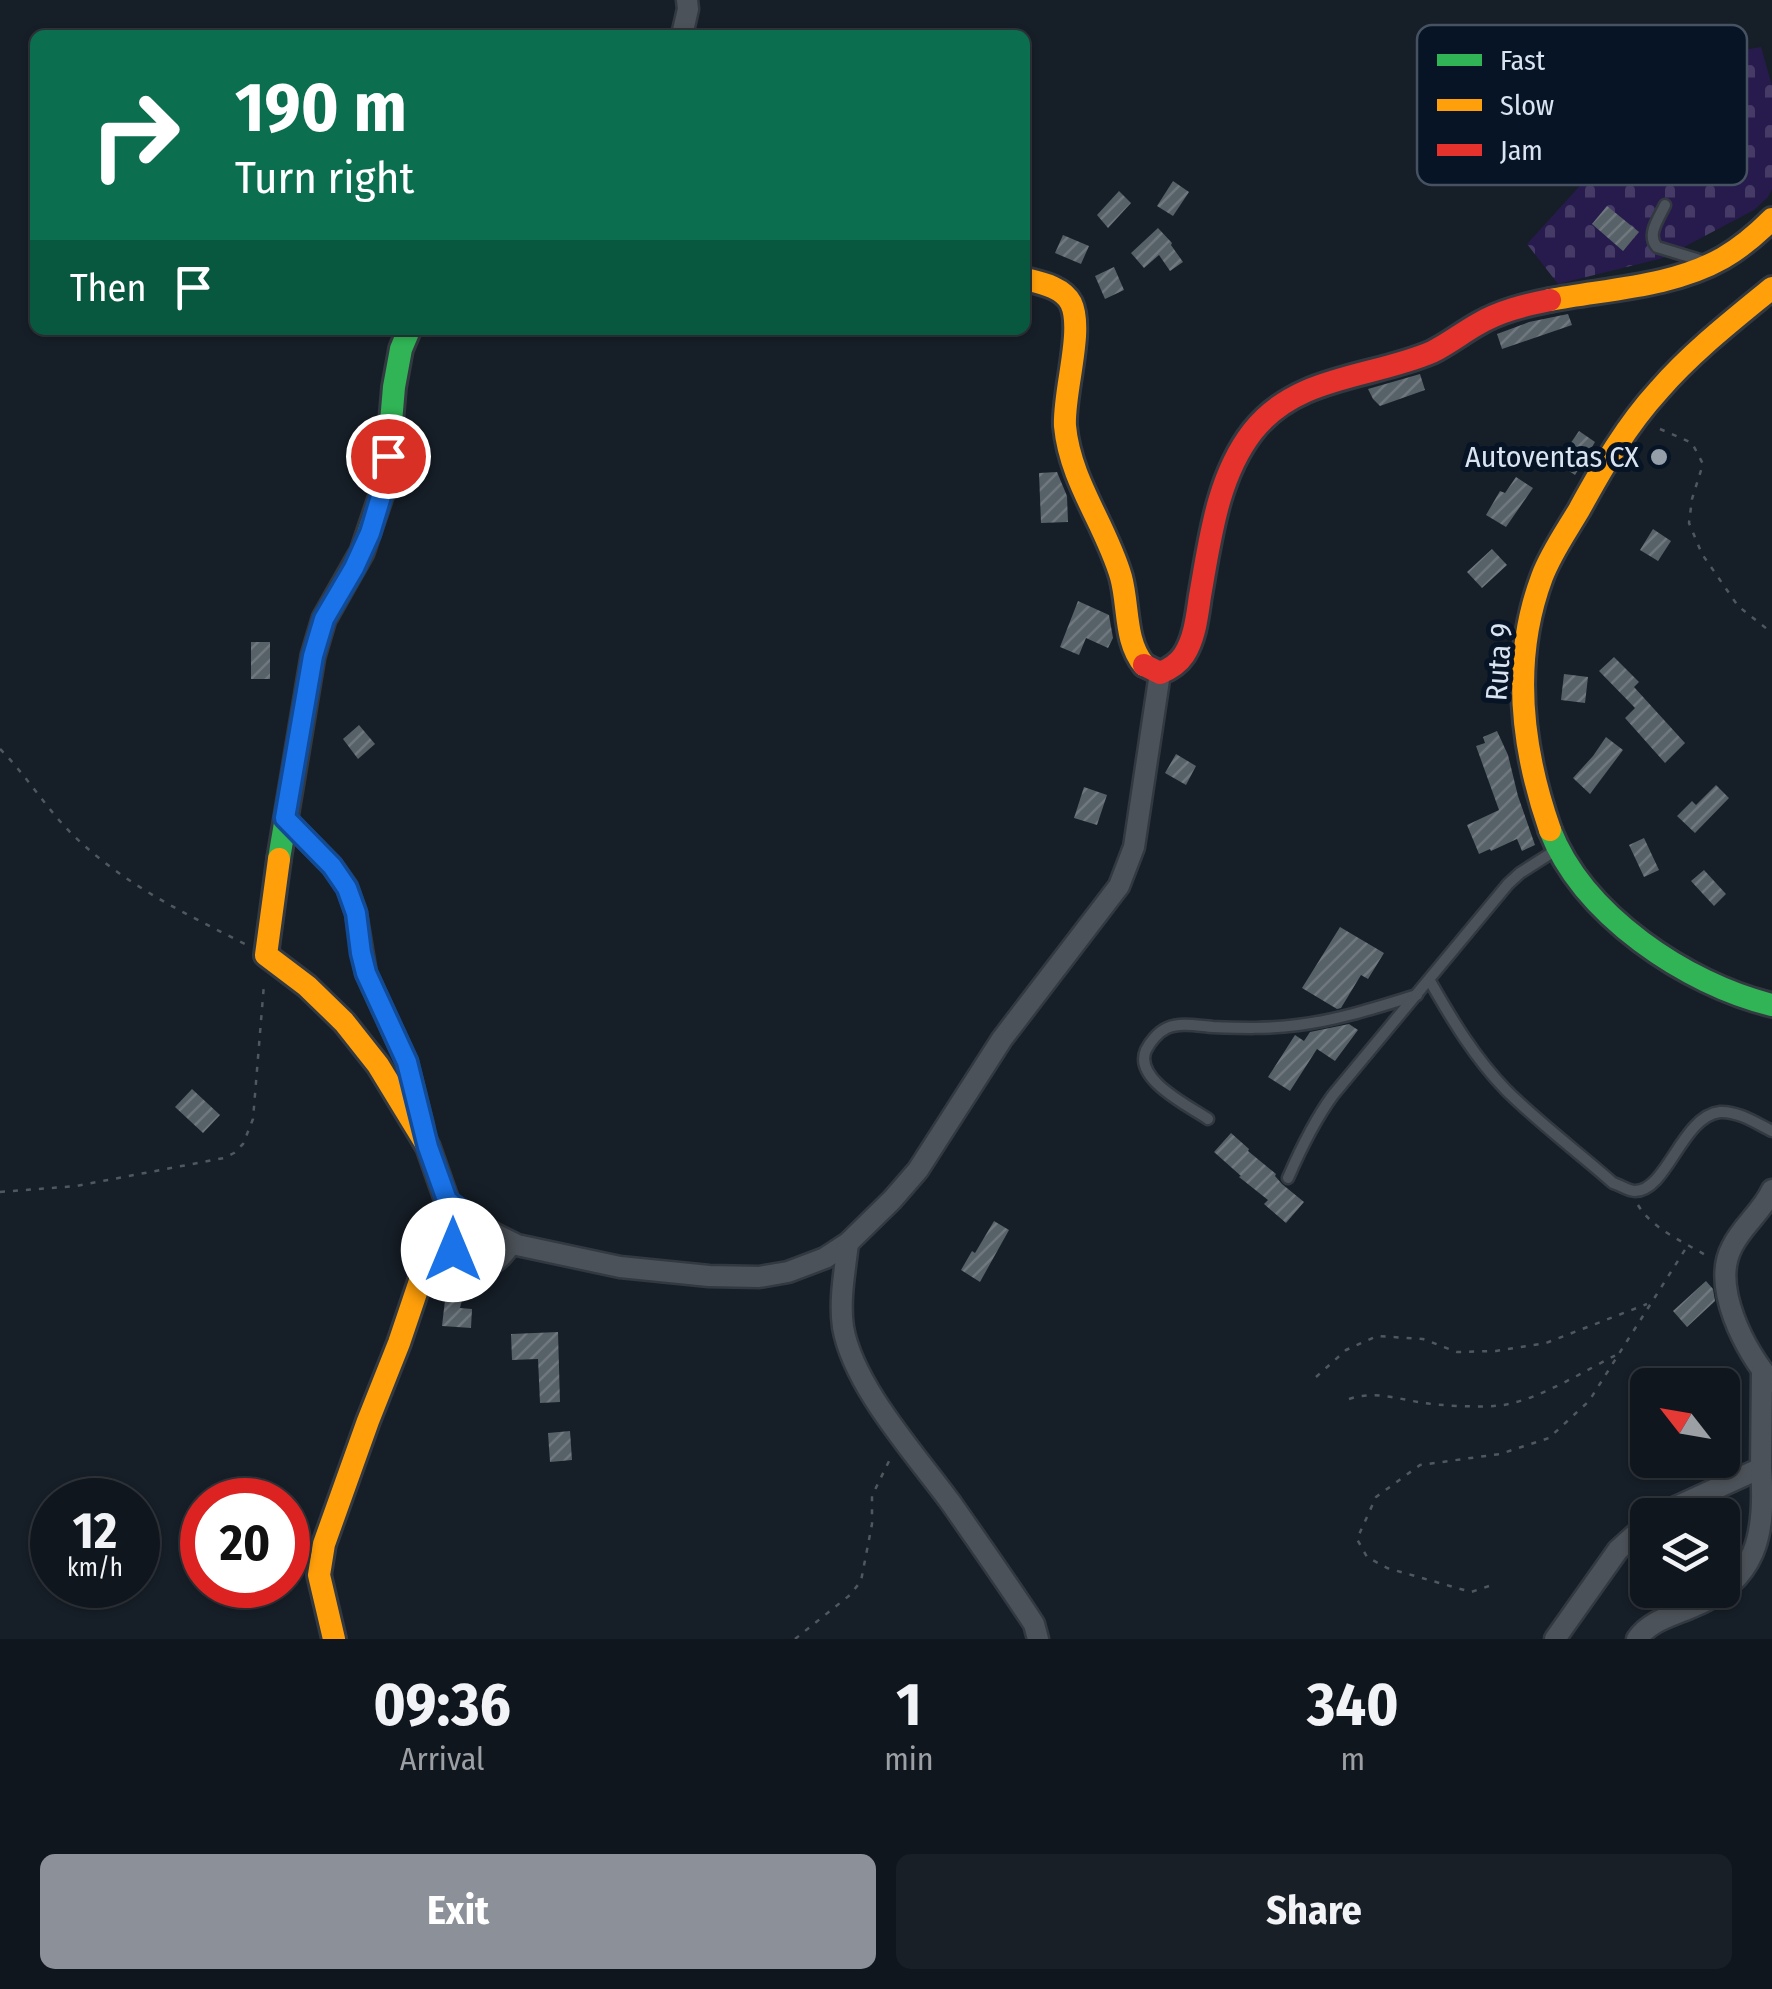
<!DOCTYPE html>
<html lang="en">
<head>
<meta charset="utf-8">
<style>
  :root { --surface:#10161d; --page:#191f26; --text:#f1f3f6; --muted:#9c9fa4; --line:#30353b; --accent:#8c9099 }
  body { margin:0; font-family:"Fira Sans Condensed",sans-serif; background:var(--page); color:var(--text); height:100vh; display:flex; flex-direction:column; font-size:38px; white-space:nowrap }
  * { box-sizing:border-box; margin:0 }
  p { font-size:32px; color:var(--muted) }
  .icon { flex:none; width:55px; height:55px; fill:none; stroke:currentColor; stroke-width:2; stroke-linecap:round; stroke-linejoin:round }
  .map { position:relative; height:1639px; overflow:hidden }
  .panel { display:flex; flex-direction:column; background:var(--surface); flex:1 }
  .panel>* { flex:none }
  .hud { position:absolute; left:30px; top:30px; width:1000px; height:305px; border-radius:15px; box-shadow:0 2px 8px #0004,0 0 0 2px var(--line); background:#0b6e4f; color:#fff; overflow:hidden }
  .needle { width:65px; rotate:301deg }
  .tools { position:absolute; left:1630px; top:1368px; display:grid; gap:20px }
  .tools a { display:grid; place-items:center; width:110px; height:110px; border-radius:15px; background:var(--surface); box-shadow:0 2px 8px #0004,0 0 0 2px var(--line); font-size:50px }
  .speed { position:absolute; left:30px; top:1478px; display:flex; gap:20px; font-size:50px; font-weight:700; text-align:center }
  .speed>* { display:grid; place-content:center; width:130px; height:130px; border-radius:50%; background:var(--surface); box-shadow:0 2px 8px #0004,0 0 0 2px var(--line); line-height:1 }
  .speed small { font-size:25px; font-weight:400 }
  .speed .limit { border:15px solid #d22; background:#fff; color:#111 }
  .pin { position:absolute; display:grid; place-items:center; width:85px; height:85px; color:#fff; margin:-42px; border:5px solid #fff; border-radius:50%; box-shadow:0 2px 10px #0007 }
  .me { position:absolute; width:110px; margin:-55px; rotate:0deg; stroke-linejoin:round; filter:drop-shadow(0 0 8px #0008) }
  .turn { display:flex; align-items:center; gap:35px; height:210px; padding:0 40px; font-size:45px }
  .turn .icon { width:130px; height:130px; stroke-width:2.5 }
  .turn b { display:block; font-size:70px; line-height:85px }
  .then { display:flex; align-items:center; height:95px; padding:0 40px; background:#0003; gap:20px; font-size:38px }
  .eta { display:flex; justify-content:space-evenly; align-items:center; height:170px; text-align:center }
  .eta b { font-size:60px; font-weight:700; line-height:70px }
  .cta { display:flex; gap:20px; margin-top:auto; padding:20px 40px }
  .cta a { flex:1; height:115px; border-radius:15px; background:var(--accent); color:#fff; font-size:40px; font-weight:700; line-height:115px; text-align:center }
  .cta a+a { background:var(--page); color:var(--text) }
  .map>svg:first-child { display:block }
  .cemetery { fill:url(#cemetery-stones) }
  .building { fill:url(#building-hatch) }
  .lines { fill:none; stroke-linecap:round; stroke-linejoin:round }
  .lane-casing { stroke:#333941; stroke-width:15 }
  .street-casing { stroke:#333941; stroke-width:25 }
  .fast-casing { stroke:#333941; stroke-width:28 }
  .slow-casing { stroke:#333941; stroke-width:28 }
  .jam-casing { stroke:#333941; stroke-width:28 }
  .path { stroke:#51575e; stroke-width:2.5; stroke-dasharray:5 8; stroke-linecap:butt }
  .lane { stroke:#4c5259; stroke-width:10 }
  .street { stroke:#4c5259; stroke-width:20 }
  .fast { stroke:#30b455; stroke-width:22 }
  .slow { stroke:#ff9f0a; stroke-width:22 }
  .jam { stroke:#e5322d; stroke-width:22 }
  .route-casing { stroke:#114b97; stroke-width:25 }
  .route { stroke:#1a73e8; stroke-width:18 }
  .poi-dot { fill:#959faa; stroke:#061425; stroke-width:4 }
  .labels { text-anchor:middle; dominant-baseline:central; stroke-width:10; stroke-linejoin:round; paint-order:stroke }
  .poi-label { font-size:30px; fill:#dae4f1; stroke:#061425; text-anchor:end }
  .street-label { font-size:30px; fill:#dae4f1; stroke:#061425 }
  .key { fill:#061425; stroke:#465262; stroke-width:2.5 }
  .key-label { font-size:28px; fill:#dae4f1 }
</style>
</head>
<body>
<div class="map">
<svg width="1772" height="1639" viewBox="0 0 1772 1639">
  <defs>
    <pattern id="cemetery-stones" width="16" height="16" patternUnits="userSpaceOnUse" patternTransform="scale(2.5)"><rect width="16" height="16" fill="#271a4d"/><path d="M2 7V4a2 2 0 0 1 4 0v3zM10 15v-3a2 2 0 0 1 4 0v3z" fill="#463b67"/></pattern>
    <pattern id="building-hatch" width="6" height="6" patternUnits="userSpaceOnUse" patternTransform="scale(2.5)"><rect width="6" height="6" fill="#576168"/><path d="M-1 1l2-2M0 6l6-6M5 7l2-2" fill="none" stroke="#6f787e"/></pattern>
  </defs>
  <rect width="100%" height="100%" fill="#161e27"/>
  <polygon class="cemetery" points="1761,47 1772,86 1772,189 1768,197 1754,210 1663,258 1558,284 1527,244 1659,99 1697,66 1721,54"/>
  <g class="building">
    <polygon points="1173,181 1189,192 1173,216 1157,206"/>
    <polygon points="1119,191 1131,203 1108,228 1097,215"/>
    <polygon points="1607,206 1639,232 1623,251 1592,224"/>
    <polygon points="1158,228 1172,243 1171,245 1183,262 1170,271 1159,255 1144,268 1131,253"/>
    <polygon points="1063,235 1089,246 1081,264 1055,253"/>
    <polygon points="1114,267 1124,290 1105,299 1095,276"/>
    <polygon points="1568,314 1572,325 1502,349 1497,334 1529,322"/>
    <polygon points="1420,374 1425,390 1380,406 1373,399 1368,389"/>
    <polygon points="1579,431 1595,442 1575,475 1557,463"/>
    <polygon points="1057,472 1067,496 1068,522 1041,523 1039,473"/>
    <polygon points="1516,477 1533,488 1506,527 1486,515 1500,491 1505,493"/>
    <polygon points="1653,529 1671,541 1658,561 1640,550"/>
    <polygon points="1492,549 1507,565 1482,588 1467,572"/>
    <polygon points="1078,601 1109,615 1113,638 1108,648 1086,638 1079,655 1060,647"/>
    <rect x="251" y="642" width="19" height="37"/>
    <polygon points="1614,657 1639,682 1634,687 1685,743 1665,763 1625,718 1635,708 1599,671"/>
    <polygon points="1564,674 1588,677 1585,703 1561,700"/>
    <polygon points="359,725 375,744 358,759 343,739"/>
    <polygon points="1497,731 1508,755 1518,796 1535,845 1522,851 1517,839 1491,851 1490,849 1479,854 1467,825 1499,810 1476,746 1485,743 1483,737"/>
    <polygon points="1606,737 1623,750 1590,794 1573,778 1593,756"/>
    <polygon points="1176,754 1196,766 1186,785 1165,773"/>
    <polygon points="1716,785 1729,798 1695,833 1677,816 1692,801 1696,805"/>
    <polygon points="1084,787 1107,795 1097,825 1074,818"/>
    <polygon points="1644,838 1659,870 1644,877 1629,845"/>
    <polygon points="1704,870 1726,894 1714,906 1691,881"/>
    <polygon points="1340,927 1384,953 1368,979 1361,975 1341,1008 1337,1009 1302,988"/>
    <polygon points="1349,1024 1358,1030 1335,1061 1317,1049 1290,1091 1268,1077 1295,1035 1304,1041 1310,1032"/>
    <polygon points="192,1089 220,1115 203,1133 175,1107"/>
    <polygon points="1231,1133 1249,1149 1248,1151 1276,1174 1275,1176 1282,1184 1304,1202 1286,1223 1264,1204 1268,1200 1239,1177 1241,1176 1214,1152"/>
    <polygon points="994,1221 1009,1230 980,1282 961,1270 972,1251 975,1253"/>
    <polygon points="441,1274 467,1281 460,1308 472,1309 471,1328 442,1326 445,1300 433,1297"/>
    <polygon points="1706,1281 1713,1289 1715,1301 1687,1327 1673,1311"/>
    <polygon points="558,1332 560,1402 540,1403 538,1359 512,1360 511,1334"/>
    <polygon points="570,1431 572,1460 550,1462 548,1433"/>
  </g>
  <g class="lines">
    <defs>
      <g id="lane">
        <path d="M1665 205C1659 218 1646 235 1657 247L1703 261"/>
        <path d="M1430 981C1452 1020 1475 1058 1506 1090 1539 1123 1578 1152 1613 1183 1620 1185 1628 1191 1635 1191 1667 1191 1682 1116 1720 1112 1738 1111 1756 1123 1772 1131"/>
        <path d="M1208 1119C1189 1106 1133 1079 1146 1050 1150 1042 1158 1032 1167 1028 1181 1022 1198 1026 1213 1027 1241 1028 1269 1029 1298 1025 1339 1020 1378 1007 1417 995"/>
        <path d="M1288 1178C1301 1148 1314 1121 1333 1095L1508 884 1520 873 1553 852"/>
        <path d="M461 1211C457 1223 451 1237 454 1250 457 1266 479 1274 493 1268 503 1264 510 1254 516 1245"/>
      </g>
      <g id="street">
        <polyline points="682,35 688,9 687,0"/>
        <polyline points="285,818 332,866 347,887 356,913 366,973 407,1062 423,1126"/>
        <path d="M1772 1190C1762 1212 1742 1226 1732 1247 1711 1286 1745 1352 1772 1382"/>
        <polyline points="447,1201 491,1232 517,1245 620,1267 709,1276 759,1277 788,1272 825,1258 848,1243 892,1200 918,1170 1002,1039 1119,886 1134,847 1160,673"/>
        <path d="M848 1243C845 1270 839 1300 843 1327 853 1386 916 1455 951 1503 979 1543 1007 1583 1034 1624L1038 1639"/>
        <polyline points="1658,1515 1761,1468 1762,1371"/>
        <polyline points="1555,1639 1618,1550 1648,1523"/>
        <path d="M1637 1639C1650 1621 1671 1616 1690 1608 1758 1581 1766 1534 1761 1468"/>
      </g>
      <g id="fast">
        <path d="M1550 830C1583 915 1686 984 1772 1005"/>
        <polyline points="279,859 313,656 324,619 362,552 382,493 388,457 394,387 401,349 409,330"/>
      </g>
      <g id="slow">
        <path d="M1025 279C1041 283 1063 287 1071 303 1084 330 1063 393 1065 426 1070 481 1106 525 1121 577 1129 606 1124 641 1144 665"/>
        <path d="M1550 300C1607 289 1672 287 1723 258 1742 247 1757 234 1772 219"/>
        <path d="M1550 830C1521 747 1511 660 1542 577 1551 553 1566 532 1579 510 1602 468 1626 426 1659 390 1692 352 1733 320 1772 288"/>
        <polyline points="279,859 266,955 307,986 344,1022 378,1065 428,1147 447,1201 399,1343 368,1421 324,1544 319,1575 334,1639"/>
      </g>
      <path id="jam" d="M1144 665 1160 673C1170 669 1178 664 1184 655 1195 638 1197 616 1200 596 1210 540 1217 477 1253 431 1297 375 1372 378 1432 352 1448 344 1462 333 1478 324 1500 311 1525 305 1550 300"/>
    </defs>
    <use href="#lane" class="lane-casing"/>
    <use href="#street" class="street-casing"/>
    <use href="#fast" class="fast-casing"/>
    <use href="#slow" class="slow-casing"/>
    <use href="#jam" class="jam-casing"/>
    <g class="path">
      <polyline points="1660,429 1692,443 1703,464 1692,499 1689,523 1702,554 1738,606 1767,629 1772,629"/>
      <path d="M0 749C27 776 47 810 75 837 125 885 184 913 245 944"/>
      <polyline points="0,1192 76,1186 224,1158 234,1153 243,1144 253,1119 264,984"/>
      <path d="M1638 1205C1652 1229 1684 1242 1707 1256"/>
      <polyline points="1316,1377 1346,1350 1377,1336 1423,1339 1457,1352 1496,1351 1546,1343 1647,1304"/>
      <path d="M1349 1399C1373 1391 1395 1398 1418 1402 1439 1406 1484 1408 1504 1405 1542 1398 1584 1371 1618 1354"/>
      <polyline points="1489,1586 1471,1592 1387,1568 1367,1557 1357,1539 1376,1497 1420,1465 1500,1454 1549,1438 1589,1401 1688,1245"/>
      <polyline points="795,1639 850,1595 861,1581 872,1524 872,1496 890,1459"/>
    </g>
    <use href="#lane" class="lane"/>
    <use href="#street" class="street"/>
    <use href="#fast" class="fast"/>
    <use href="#slow" class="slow"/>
    <use href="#jam" class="jam"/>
  </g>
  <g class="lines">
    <defs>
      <polyline id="route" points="388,456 382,493 370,533 354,568 324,619 313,656 285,818 332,866 347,888 356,913 361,953 366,973 407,1062 428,1147 447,1200 461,1211 454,1232 453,1250"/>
    </defs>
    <use href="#route" class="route-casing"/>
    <use href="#route" class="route"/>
  </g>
  <circle class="poi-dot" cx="1659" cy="457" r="10"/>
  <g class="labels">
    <g class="poi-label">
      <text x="1639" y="457">Autoventas CX</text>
    </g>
    <g class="street-label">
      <text transform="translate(1499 662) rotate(-86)">Ruta 9</text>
    </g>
  </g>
  <rect x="1417" y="25" width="330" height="160" rx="15" class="key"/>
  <rect x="1437" y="54" width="45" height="12" fill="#30b455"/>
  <rect x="1437" y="99" width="45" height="12" fill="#ff9f0a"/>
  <rect x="1437" y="144" width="45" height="12" fill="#e5322d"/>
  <g class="key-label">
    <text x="1500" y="70">Fast</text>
    <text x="1500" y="115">Slow</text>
    <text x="1500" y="160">Jam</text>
  </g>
</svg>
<div class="tools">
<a><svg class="needle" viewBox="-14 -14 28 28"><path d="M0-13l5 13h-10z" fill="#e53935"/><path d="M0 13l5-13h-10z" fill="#9c9fa4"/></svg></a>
<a><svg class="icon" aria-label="layers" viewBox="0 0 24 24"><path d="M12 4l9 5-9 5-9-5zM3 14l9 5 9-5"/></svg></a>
</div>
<div class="speed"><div>12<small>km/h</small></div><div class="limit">20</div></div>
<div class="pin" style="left:388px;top:456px;background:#d93025"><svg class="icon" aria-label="arrive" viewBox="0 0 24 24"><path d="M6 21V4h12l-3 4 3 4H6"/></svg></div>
<svg class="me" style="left:453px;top:1250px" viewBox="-20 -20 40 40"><circle r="19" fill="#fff"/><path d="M0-13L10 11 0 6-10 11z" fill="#1a73e8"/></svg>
<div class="hud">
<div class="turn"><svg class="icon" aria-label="right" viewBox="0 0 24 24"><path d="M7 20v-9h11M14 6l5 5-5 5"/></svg><div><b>190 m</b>Turn right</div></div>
<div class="then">Then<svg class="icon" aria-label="arrive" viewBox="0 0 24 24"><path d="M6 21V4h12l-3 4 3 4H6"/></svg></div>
</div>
</div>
<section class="panel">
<div class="eta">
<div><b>09:36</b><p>Arrival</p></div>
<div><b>1</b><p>min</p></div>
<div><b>340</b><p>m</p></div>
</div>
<div class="cta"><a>Exit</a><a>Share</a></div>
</section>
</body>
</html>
